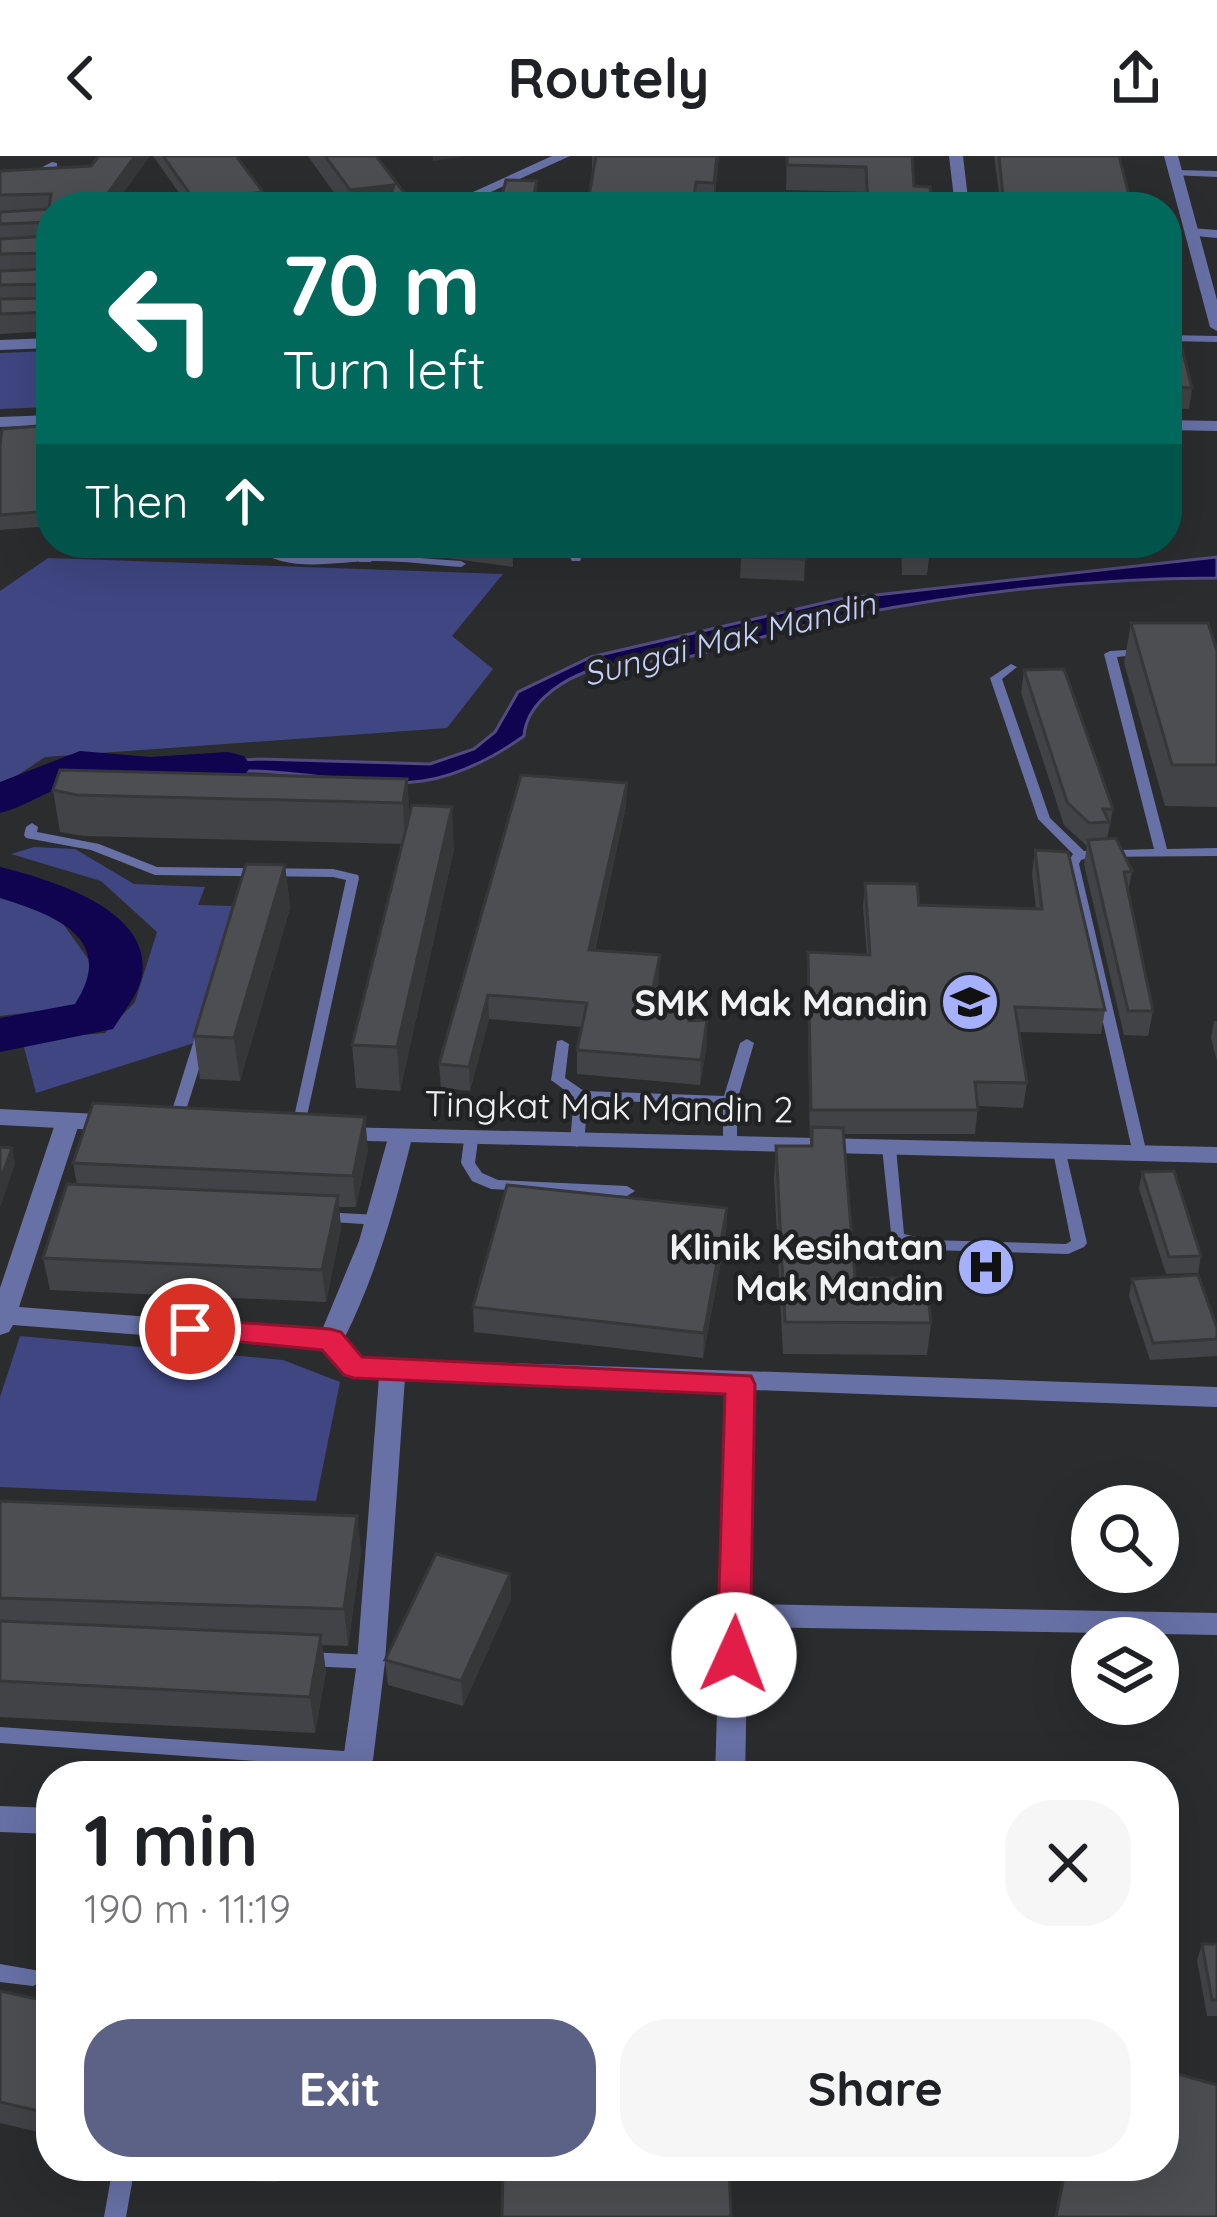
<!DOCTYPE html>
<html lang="en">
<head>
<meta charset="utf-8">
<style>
  :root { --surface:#fff; --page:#f6f6f6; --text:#202124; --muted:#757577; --accent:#5c6285 }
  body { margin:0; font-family:Quicksand,sans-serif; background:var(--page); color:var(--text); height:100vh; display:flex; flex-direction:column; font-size:45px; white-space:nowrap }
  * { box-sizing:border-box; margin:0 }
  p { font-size:39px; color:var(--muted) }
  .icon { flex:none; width:66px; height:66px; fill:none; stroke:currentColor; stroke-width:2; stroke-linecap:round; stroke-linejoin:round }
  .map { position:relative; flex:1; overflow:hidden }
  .details { position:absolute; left:36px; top:1605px; width:1143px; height:420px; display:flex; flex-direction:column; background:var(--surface); border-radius:48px; box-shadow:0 12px 48px #0002 }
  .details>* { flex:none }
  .banner { position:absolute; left:36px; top:36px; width:1146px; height:366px; border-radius:48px; box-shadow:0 12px 48px #0002; background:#00695c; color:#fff; overflow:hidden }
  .controls { position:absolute; left:1071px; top:1329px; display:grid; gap:24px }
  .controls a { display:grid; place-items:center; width:108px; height:108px; border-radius:50%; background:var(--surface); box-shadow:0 12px 48px #0002; font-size:60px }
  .pin { position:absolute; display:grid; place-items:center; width:102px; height:102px; color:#fff; margin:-51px; border:6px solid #fff; border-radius:50%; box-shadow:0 3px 12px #0007 }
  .me { position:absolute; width:132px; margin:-66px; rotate:2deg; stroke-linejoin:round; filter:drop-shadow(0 0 9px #0008) }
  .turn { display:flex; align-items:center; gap:42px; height:252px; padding:0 48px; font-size:54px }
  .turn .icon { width:156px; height:156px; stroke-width:2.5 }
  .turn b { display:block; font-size:84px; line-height:102px }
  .then { display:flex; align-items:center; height:114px; padding:0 48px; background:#0003; gap:24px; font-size:45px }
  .round { display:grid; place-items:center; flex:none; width:126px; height:126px; border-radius:48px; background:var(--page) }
  .head { display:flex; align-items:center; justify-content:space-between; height:204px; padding:0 48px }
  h1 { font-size:72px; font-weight:700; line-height:90px }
  .button { display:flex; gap:24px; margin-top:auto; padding:24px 48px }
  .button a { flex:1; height:138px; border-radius:48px; background:var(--accent); color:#fff; font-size:48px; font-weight:700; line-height:138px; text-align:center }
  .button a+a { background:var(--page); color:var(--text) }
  header { display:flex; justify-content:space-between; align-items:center; height:156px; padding:0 48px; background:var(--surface); font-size:54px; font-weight:700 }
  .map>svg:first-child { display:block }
  .green { fill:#3f4682 }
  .water { fill:#10034f; stroke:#534a80; stroke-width:3 }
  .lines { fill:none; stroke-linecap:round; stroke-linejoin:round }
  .river { fill:#10034f; fill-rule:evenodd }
  .service { fill:#6871a6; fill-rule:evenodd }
  .minor { fill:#6871a6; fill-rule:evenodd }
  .tertiary { fill:#6871a6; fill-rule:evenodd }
  .wall { fill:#424346 }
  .shaded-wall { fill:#363739 }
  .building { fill:#4d4e51; stroke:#363739; stroke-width:3 }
  .route { fill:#e11d48; stroke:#92132f; stroke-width:3 }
  .labels { text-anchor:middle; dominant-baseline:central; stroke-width:9; stroke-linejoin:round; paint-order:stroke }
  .far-water-label { font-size:33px; font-style:italic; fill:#c6cefa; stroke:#212224 }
  .poi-label { font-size:36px; font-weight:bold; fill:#f0f1f2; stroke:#212224; text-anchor:end }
  .street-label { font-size:36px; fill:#f0f1f2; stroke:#212224 }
</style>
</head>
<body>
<header><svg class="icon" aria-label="back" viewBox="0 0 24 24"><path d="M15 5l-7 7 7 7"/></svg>Routely<svg class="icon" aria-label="share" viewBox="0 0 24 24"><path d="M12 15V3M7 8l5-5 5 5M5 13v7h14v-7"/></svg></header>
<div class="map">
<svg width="1217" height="2061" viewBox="0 0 1217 2061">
  <rect width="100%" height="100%" fill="#2b2c2e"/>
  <g class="green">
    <polygon points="51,195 51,251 0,253 0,197"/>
    <polygon points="48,402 503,418 452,480 493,513 447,572 45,601 0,631 0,435"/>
    <polygon points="34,691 75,693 134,728 205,731 198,749 232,750 194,887 36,937 22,884 105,877 135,846 157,776 101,725 11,698"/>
    <polygon points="0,741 51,751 96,814 74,851 0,860"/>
    <polygon points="20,1180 283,1204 340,1226 316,1345 0,1331 0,1241"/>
  </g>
  <path class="water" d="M1217 401V422C1097 422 970 436 852 459 798 469 745 487 692 500 656 508 617 503 583 517 556 528 526 550 524 580 418 655 368 619 254 615 219 613 186 619 150 615L180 608 259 603 430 608 474 593 495 576 518 536 591 501 840 443Z"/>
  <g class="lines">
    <g class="river">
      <path d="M80 595 150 601 228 596 244 600 251 610 244 620C189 634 143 622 90 624 61 625 29 650 0 657V626Z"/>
      <path d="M0 711C48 723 158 754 141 824 137 840 122 858 113 873L0 896V862L75 848C118 782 54 759 0 742Z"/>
    </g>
    <g class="service">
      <polygon points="1175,14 1217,15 1217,21 1172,19 1172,15"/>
      <polygon points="1167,179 1217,180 1217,186 1167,185"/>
      <path d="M56 387C86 387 125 382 152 392L147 395 61 390Z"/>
      <path d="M249 387H261L268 393 291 401 377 399 461 405 466 408 461 411C433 409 404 405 376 405 333 405 282 420 249 387Z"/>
      <polygon points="562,387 572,387 581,403 580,405 572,405"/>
      <polygon points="1142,493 1148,496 1146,498 1117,501 1167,693 1217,692 1217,700 1090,701 1081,704 1079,708 1147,998 1140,1003 1133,998 1067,708 1073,698 1038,663 990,522 1011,508 1017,511 1002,523 1050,662 1084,695 1154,693 1104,498 1110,495"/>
      <polygon points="32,667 38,671 37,676 99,688 157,711 333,713 358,719 359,722 303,978 298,980 291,975 346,724 333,721 155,719 91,694 26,682 24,679 26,671"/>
      <polygon points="202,877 209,881 182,967 180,970 170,970 168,967 195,881"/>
      <polygon points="747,883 754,887 737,945 737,989 735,992 725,992 723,989 723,949 588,944 584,986 577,991 570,986 574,941 551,924 557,885 562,884 569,888 565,922 584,935 724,940 740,887"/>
      <polygon points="471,979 478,984 475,1007 482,1017 498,1024 627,1030 635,1035 627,1040 491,1033 472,1025 461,1007 464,984"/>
      <polygon points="889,987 896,992 904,1078 929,1084 1066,1088 1071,1085 1053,996 1055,993 1065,993 1087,1087 1084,1091 1068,1098 929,1094 892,1086 882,992"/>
      <polygon points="320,1056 379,1059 387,1064 379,1069 315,1065 312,1061"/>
      <polygon points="308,1496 371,1499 377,1501 380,1506 377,1511 371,1513 308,1510 302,1508 299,1503 302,1498"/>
      <polygon points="0,1571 358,1596 365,1598 367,1604 365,1610 358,1612 0,1587"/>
      <polygon points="0,1808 40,1815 43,1821 40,1827 33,1830 0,1826"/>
      <polygon points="113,2010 135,2010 126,2061 104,2061"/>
    </g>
    <g class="minor">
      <polygon points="552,0 570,0 458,51 440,51"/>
      <polygon points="949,0 963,0 969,51 955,51"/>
      <polygon points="52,6 57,7 57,13 40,23 0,30 0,22 31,17"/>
      <polygon points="1190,72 1217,74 1217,82 1185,79 1185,73"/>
      <polygon points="51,182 51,192 0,194 0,184"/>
      <polygon points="51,259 51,269 0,271 0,261"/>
      <polygon points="1167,264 1217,265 1217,275 1167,274"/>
      <polygon points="139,387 157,387 153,396 141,396"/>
      <polygon points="356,387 374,387 371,406 359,406"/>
      <path d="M68 957 80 965 19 1151 322 1174 359 1085 388 982 400 974 412 982C395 1051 376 1119 344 1183L361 1202 1217 1231V1251L753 1234 749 1448 1217 1457V1479L748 1471 745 1620H715L727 1233 405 1222 385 1506 373 1604 365 1620H335L343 1604 357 1506 379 1221 345 1218 323 1193 13 1169 9 1176 0 1179V1132L56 965Z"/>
      <polygon points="0,1650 51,1652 51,1678 0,1676"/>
    </g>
    <g class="tertiary">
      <polygon points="1164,0 1178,0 1217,144 1217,175 1210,171"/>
      <polygon points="0,953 117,959 129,967 117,975 0,969"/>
      <polygon points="338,971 1217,991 1217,1007 330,984 326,979 330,974"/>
    </g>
  </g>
  <g class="wall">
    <polygon points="153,0 236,0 265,51 189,51"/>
    <polygon points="308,0 376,0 415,51 344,51"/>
    <polygon points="592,0 719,0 714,51 587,51 592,24"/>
    <polygon points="787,0 912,0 914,30 931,51 865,51 864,36 786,34"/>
    <polygon points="994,0 1119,0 1132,51 1001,51"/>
    <polygon points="0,15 113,51 51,51 51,175 0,178"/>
    <polygon points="1167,181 1192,232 1189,253 1167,252"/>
    <polygon points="51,269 51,370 0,374 0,290"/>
    <polygon points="409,387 512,387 513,411 410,397"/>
    <polygon points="647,387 687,387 685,399 646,397"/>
    <polygon points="742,387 806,387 804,425 740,422"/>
    <polygon points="901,387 1098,387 962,402 929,401 927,419 902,419"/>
    <polygon points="1131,467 1217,495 1217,651 1165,650 1124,507"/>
    <polygon points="1024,514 1113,653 1107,683 1132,715 1128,737 1153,855 1148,880 1124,879 1084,708 1087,690 1064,669 1021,537"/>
    <polygon points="407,623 409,659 454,693 400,935 356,932 352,889 402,688 84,680 60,676 53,634"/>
    <polygon points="627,627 626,650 595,794 659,823 657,837 693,865 707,888 700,929 577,918 577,894 582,871 489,863 470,935 441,932 439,908"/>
    <polygon points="1035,694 1105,854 1101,878 1018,876 1027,927 1023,952 978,950 975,978 843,978 855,1122 931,1167 927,1199 783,1198 774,1022 776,990 810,990 807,820 808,796 867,799 863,751 865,727 919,749 1036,753 1032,718"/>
    <polygon points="285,709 290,752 240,925 200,923 194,880"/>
    <polygon points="1214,865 1217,865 1217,905 1211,882"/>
    <polygon points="368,993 356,1051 339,1051 341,1072 326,1146 50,1134 43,1102 77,1029 73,1007"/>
    <polygon points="1142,1016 1201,1100 1198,1117 1166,1118 1139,1033"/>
    <polygon points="727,1052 726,1077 703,1202 474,1176 473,1151"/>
    <polygon points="1132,1123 1217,1172 1217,1200 1150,1204 1129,1140"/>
    <polygon points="0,1345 357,1360 361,1397 348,1490 322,1489 326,1516 315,1577 0,1561"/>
    <polygon points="510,1418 511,1443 463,1550 388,1529 385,1504"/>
    <polygon points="1202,1788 1217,1788 1217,1860 1207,1860 1197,1804"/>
    <polygon points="0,1835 51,1846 51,1979 0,1967"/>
    <polygon points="182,2010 280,2010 278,2026 186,2023"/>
  </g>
  <g class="shaded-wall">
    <polygon points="135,0 150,0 113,51 98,51"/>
    <polygon points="433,0 468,0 433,5"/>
    <polygon points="717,0 719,0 714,51 714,27"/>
    <polygon points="537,25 537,51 531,51"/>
    <polygon points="394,29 395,51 351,51 350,34"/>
    <polygon points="263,36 265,51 196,51 195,45"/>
    <polygon points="963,387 1098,387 962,402"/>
    <polygon points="407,623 410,664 405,689 403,647"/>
    <polygon points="627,627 626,650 589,818 589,794"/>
    <polygon points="452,651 454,693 400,935 397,891"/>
    <polygon points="285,709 290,752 240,925 234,882"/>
    <polygon points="660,799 659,823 652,861 652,837"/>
    <polygon points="488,839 489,863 470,935 469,911"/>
    <polygon points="707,864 707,888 700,929 701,904"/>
    <polygon points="365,961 368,993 356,1051 353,1020"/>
    <polygon points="12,992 15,1008 0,1052 0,1025"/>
    <polygon points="338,1040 341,1072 326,1146 322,1114"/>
    <polygon points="727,1052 726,1077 703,1202 704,1177"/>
    <polygon points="357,1360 361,1397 348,1490 344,1453"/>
    <polygon points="510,1418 511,1443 463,1550 461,1525"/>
    <polygon points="321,1479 326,1516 315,1577 310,1541"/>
  </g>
  <g class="building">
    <polygon points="99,0 135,0 98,51 51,51 51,66 0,68 0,56 49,53 51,38 0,39 0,15 91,10"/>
    <polygon points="163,0 236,0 263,36 195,45"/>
    <polygon points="325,0 376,0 415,51 387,51 394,29 350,34"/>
    <polygon points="596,0 717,0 714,27 696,26 693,51 587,51"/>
    <polygon points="787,0 912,0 914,30 930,31 931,51 868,51 866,11 787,9"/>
    <polygon points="999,0 1119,0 1132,51 1004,51"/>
    <polygon points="506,24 537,25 531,51 499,51"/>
    <polygon points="736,40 799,42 799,51 735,51"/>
    <polygon points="51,68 51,97 0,98 0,83 49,80"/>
    <polygon points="51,99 51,128 0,129 0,115 48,113"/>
    <polygon points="51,129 51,156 0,158 0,143 48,142"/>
    <polygon points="1167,181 1179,181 1192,232 1167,231"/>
    <polygon points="51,269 51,355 0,359 0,290 2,273"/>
    <polygon points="742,387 806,387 806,403 741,401"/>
    <polygon points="904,387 929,387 929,398 904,397"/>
    <polygon points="1131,467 1208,467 1217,495 1217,609 1172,609"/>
    <polygon points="1064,513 1113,653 1103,653 1109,666 1089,667 1067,646 1024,514"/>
    <polygon points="60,614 407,623 403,647 77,639 53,634"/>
    <polygon points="521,619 627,627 589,794 660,799 652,837 694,840 689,865 707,864 701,904 577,894 587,847 488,839 469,911 439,908"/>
    <polygon points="412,649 452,651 397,891 352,889"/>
    <polygon points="1116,682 1132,715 1124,716 1153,855 1128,855 1088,684"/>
    <polygon points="1035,694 1068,696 1105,854 1015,851 1027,927 975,926 978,954 811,954 808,796 870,799 865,727 917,728 919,749 1042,753"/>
    <polygon points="246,708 285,709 234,882 194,880"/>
    <polygon points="93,947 365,961 353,1020 73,1007"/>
    <polygon points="812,971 843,972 855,1122 926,1122 931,1167 785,1166 776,990 812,990"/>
    <polygon points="0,991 12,992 0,1025"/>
    <polygon points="1174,1015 1201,1100 1169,1101 1142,1016"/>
    <polygon points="67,1028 338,1040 322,1114 43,1102"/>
    <polygon points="507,1029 727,1052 704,1177 473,1151"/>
    <polygon points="1198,1119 1217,1172 1217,1183 1153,1187 1132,1123"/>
    <polygon points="0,1345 357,1360 344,1453 0,1442"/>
    <polygon points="436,1398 510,1418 461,1525 385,1504"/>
    <polygon points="0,1465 321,1479 310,1541 0,1525"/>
    <polygon points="1202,1788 1217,1788 1217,1844 1212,1844"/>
    <polygon points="0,1835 51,1846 51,1958 0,1946"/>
    <polygon points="1164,1914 1217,1929 1217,2061 1056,2061 1066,2010 1164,2010"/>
    <polygon points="503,2010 729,2010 731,2061 502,2061"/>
  </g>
  <polygon class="route" points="190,1163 330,1173 341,1176 362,1201 751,1220 755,1228 750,1499 745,1509 734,1513 722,1509 717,1499 725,1238 354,1222 344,1219 322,1194 180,1180 176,1173"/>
  <defs>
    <symbol id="school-disc" viewBox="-11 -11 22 22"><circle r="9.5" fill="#a5b1fc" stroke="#212224"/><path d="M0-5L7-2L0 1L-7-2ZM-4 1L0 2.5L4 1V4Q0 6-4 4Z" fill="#111"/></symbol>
    <symbol id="hospital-disc" viewBox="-11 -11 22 22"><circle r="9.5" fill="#a5b1fc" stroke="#212224"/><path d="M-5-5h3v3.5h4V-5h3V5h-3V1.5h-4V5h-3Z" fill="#111"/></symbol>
  </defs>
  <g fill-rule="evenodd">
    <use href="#school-disc" x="937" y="813" width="66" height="66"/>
    <use href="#hospital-disc" x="953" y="1078" width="66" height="66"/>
  </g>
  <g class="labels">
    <g class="far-water-label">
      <text transform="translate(729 482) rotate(-14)">Sungai Mak Mandin</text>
    </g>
    <g class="poi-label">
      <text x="928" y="846">SMK Mak Mandin</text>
      <text x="944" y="1090">Klinik Kesihatan<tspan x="944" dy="41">Mak Mandin</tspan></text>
    </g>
    <g class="street-label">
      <text transform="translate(609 950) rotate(1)">Tingkat Mak Mandin 2</text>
    </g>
  </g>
</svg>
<div class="controls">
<a><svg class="icon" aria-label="search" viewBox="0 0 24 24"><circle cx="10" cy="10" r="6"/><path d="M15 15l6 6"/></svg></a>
<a><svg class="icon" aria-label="layers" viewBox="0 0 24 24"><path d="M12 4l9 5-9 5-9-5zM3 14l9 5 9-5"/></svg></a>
</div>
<div class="pin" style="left:190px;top:1173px;background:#d93025"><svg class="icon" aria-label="arrive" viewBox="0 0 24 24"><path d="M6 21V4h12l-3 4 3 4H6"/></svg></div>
<svg class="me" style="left:734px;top:1499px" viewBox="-20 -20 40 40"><circle r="19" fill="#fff"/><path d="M0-13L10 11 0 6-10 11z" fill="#e11d48"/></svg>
<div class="banner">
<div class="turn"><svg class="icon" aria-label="left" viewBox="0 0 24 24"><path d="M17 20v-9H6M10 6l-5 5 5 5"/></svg><div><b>70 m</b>Turn left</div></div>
<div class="then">Then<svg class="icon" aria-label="ahead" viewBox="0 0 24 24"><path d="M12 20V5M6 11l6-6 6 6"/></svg></div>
</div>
<section class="details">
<div class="head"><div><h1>1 min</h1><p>190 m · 11:19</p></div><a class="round"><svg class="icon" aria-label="close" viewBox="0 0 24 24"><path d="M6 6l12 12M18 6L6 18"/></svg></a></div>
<div class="button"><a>Exit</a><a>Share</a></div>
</section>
</div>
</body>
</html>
